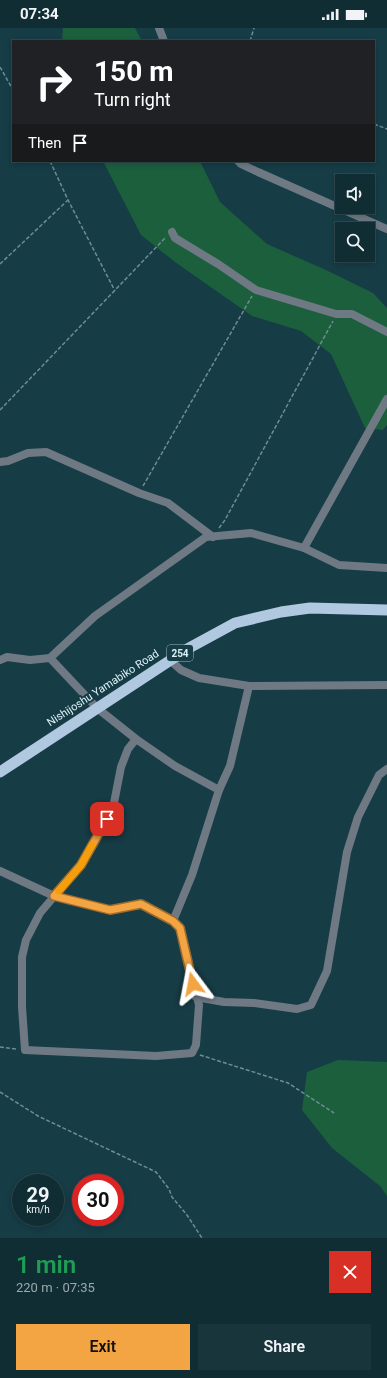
<!DOCTYPE html>
<html lang="en">
<head>
<meta charset="utf-8">
<style>
  :root { --surface:#102d34; --page:#19353c; --text:#f1f3f6; --muted:#9ca8ac; --line:#30494f; --accent:#f3a443 }
  body { margin:0; font-family:Roboto,sans-serif; background:var(--page); color:var(--text); height:100vh; display:flex; flex-direction:column; font-size:15px; white-space:nowrap }
  * { box-sizing:border-box; margin:0 }
  p { font-size:13px; color:var(--muted) }
  .icon { flex:none; width:22px; height:22px; fill:none; stroke:currentColor; stroke-width:2; stroke-linecap:round; stroke-linejoin:round }
  .map { position:relative; height:1210px; overflow:hidden }
  .details { display:flex; flex-direction:column; background:var(--surface); flex:1 }
  .details>* { flex:none }
  .guide { position:absolute; left:12px; top:12px; width:363px; height:122px; border-radius:0px; box-shadow:0 2px 6px #0003,0 0 0 1px var(--line); background:#202124; color:#fff; overflow:hidden }
  .fabs { position:absolute; left:335px; top:146px; display:grid; gap:8px }
  .fabs a { display:grid; place-items:center; width:40px; height:40px; border-radius:0px; background:var(--surface); box-shadow:0 2px 6px #0003,0 0 0 1px var(--line); font-size:20px }
  .speed { position:absolute; left:12px; top:1146px; display:flex; gap:8px; font-size:20px; font-weight:700; text-align:center }
  .speed>* { display:grid; place-content:center; width:52px; height:52px; border-radius:50%; background:var(--surface); box-shadow:0 2px 6px #0003,0 0 0 1px var(--line); line-height:1 }
  .speed small { font-size:10px; font-weight:400 }
  .speed .limit { border:6px solid #d22; background:#fff; color:#111 }
  .pin { position:absolute; display:grid; place-items:center; width:34px; height:34px; color:#fff; margin:-17px; border-radius:8px; box-shadow:0 2px 6px #0006 }
  .me { position:absolute; width:44px; margin:-22px; rotate:347deg; stroke-linejoin:round; filter:drop-shadow(0 0 3px #0008) }
  .turn { display:flex; align-items:center; gap:14px; height:84px; padding:0 16px; font-size:18px }
  .turn .icon { width:52px; height:52px; stroke-width:2.5 }
  .turn b { display:block; font-size:28px; line-height:34px }
  .then { display:flex; align-items:center; height:38px; padding:0 16px; background:#0003; gap:8px; font-size:15px }
  .round { display:grid; place-items:center; flex:none; width:42px; height:42px; border-radius:0px; background:var(--page) }
  .head { display:flex; align-items:center; justify-content:space-between; height:68px; padding:0 16px }
  h1 { font-size:24px; font-weight:600; line-height:30px; color:#1e9e55 }
  .action { display:flex; gap:8px; margin-top:auto; padding:8px 16px }
  .action a { flex:1; height:46px; border-radius:0px; background:var(--accent); color:#111; font-size:16px; font-weight:600; line-height:46px; text-align:center }
  .action a+a { background:var(--page); color:var(--text) }
  .status { display:flex; justify-content:space-between; align-items:center; height:28px; padding:0 20px; background:var(--surface); direction:ltr }
  .status svg { height:11px; fill:currentColor }
  .map>svg:first-child { display:block }
  .green { fill:#1b5f3d }
  .lines { fill:none; stroke-linecap:round; stroke-linejoin:round }
  .path { stroke:#6e8c94; stroke-width:1.5; stroke-dasharray:4 2; stroke-linecap:butt }
  .minor { stroke:#6f7984; stroke-width:8 }
  .trunk { stroke:#b0c8e0; stroke-width:11 }
  .route-casing { stroke:#9e6b2c; stroke-width:10 }
  .route { stroke:#f3a443; stroke-width:7 }
  .slow { stroke:#f59e0b; stroke-width:7 }
  .labels { text-anchor:middle; dominant-baseline:central; stroke-width:4; stroke-linejoin:round; paint-order:stroke }
  .shield { fill:#163c46; stroke:#a1bac1; stroke-width:1 }
  .shield-label { font-size:10px; font-weight:bold; fill:#dcf0f6 }
  .street-label { font-size:11px; fill:#dcf0f6; stroke:#163c46 }
</style>
</head>
<body>
<div class="status"><b>07:34</b><svg viewBox="0 0 49 12"><path d="M0 12V9h3v3zM5 12V6h3v6zM10 12V3h3v9zM15 12V0h3v12zM26 1h20v11H26zM47 4h2v5h-2z"/></svg></div>
<div class="map">
<svg width="387" height="1210" viewBox="0 0 387 1210">
  <rect width="100%" height="100%" fill="#163c46"/>
  <g class="green">
    <polygon points="63,0 135,0 142,13 62,13"/>
    <polygon points="103,133 200,133 220,174 267,216 326,242 373,265 387,280 387,397 383,402 365,400 331,326 301,303 252,288 175,234 141,207"/>
    <polygon points="338,1032 387,1034 387,1168 380,1158 332,1120 302,1082 307,1044"/>
  </g>
  <g class="lines">
    <g class="path">
      <polyline points="250,13 254,0"/>
      <polyline points="0,39 13,62"/>
      <polyline points="374,96 387,101"/>
      <polyline points="50,133 68,172 115,263"/>
      <polyline points="0,236 68,172"/>
      <polyline points="0,382 166,209"/>
      <polyline points="143,458 252,268"/>
      <polyline points="219,500 225,492 333,293"/>
      <polyline points="0,1019 16,1021"/>
      <polyline points="200,1027 288,1055 334,1085"/>
      <polyline points="0,1064 38,1088 156,1144 169,1161 172,1169 187,1187 202,1210"/>
    </g>
    <g class="minor">
      <polyline points="159,0 164,13"/>
      <polyline points="238,133 241,136 258,144 387,201"/>
      <polyline points="172,204 175,210 218,236 256,262 336,286 352,286 387,304"/>
      <polyline points="0,434 8,433 28,425 46,424 139,465 168,475 213,509"/>
      <polyline points="304,520 387,371"/>
      <polyline points="50,630 97,680 136,711 175,738 219,762"/>
      <polyline points="0,632 7,629 30,632 50,630 95,588 206,509 251,505 304,520 339,537 387,540"/>
      <polyline points="170,632 181,642 199,650 249,658 387,657"/>
      <polyline points="0,843 54,868 110,882 141,876 173,893 180,900 199,977 196,1017 192,1025 156,1028 25,1022 22,979 22,929 26,912 40,885 81,837 113,780 121,739 128,721 136,711"/>
      <polyline points="173,893 192,847 219,762 230,738 249,658"/>
      <polyline points="196,969 224,974 254,975 297,981 311,977 327,943 347,824 358,789 379,747 387,741"/>
    </g>
    <polyline class="trunk" points="0,744 189,620 235,595 281,584 310,580 387,582"/>
  </g>
  <g class="lines">
    <defs>
      <polyline id="route" points="107,791 81,837 54,868 110,882 141,876 173,893 180,900 193,956"/>
    </defs>
    <use href="#route" class="route-casing"/>
    <use href="#route" class="route"/>
    <polyline class="slow" points="59,863 81,837 92,817"/>
  </g>
  <g class="labels">
    <rect class="shield" x="167" y="617" width="26" height="16" rx="3"/>
    <g class="shield-label">
      <text x="180" y="625">254</text>
    </g>
    <g class="street-label">
      <text transform="translate(103 660) rotate(-33)">Nishijoshu Yamabiko Road</text>
    </g>
  </g>
</svg>
<div class="fabs">
<a><svg class="icon" aria-label="sound" viewBox="0 0 24 24"><path d="M4 9h4l5-4v14l-5-4H4zM17 9q2 3 0 6"/></svg></a>
<a><svg class="icon" aria-label="search" viewBox="0 0 24 24"><circle cx="10" cy="10" r="6"/><path d="M15 15l6 6"/></svg></a>
</div>
<div class="speed"><div>29<small>km/h</small></div><div class="limit">30</div></div>
<div class="pin" style="left:107px;top:791px;background:#d93025"><svg class="icon" aria-label="arrive" viewBox="0 0 24 24"><path d="M6 21V4h12l-3 4 3 4H6"/></svg></div>
<svg class="me" style="left:193px;top:956px" viewBox="-20 -20 40 40"><path d="M0-17L14 15 0 8-14 15z" fill="#f3a443" stroke="#fff" stroke-width="4"/></svg>
<div class="guide">
<div class="turn"><svg class="icon" aria-label="right" viewBox="0 0 24 24"><path d="M7 20v-9h11M14 6l5 5-5 5"/></svg><div><b>150 m</b>Turn right</div></div>
<div class="then">Then<svg class="icon" aria-label="arrive" viewBox="0 0 24 24"><path d="M6 21V4h12l-3 4 3 4H6"/></svg></div>
</div>
</div>
<section class="details">
<div class="head"><div><h1>1 min</h1><p>220 m · 07:35</p></div><a class="round" style="background:#d93025;color:#fff"><svg class="icon" aria-label="close" viewBox="0 0 24 24"><path d="M6 6l12 12M18 6L6 18"/></svg></a></div>
<div class="action"><a>Exit</a><a>Share</a></div>
</section>
</body>
</html>
